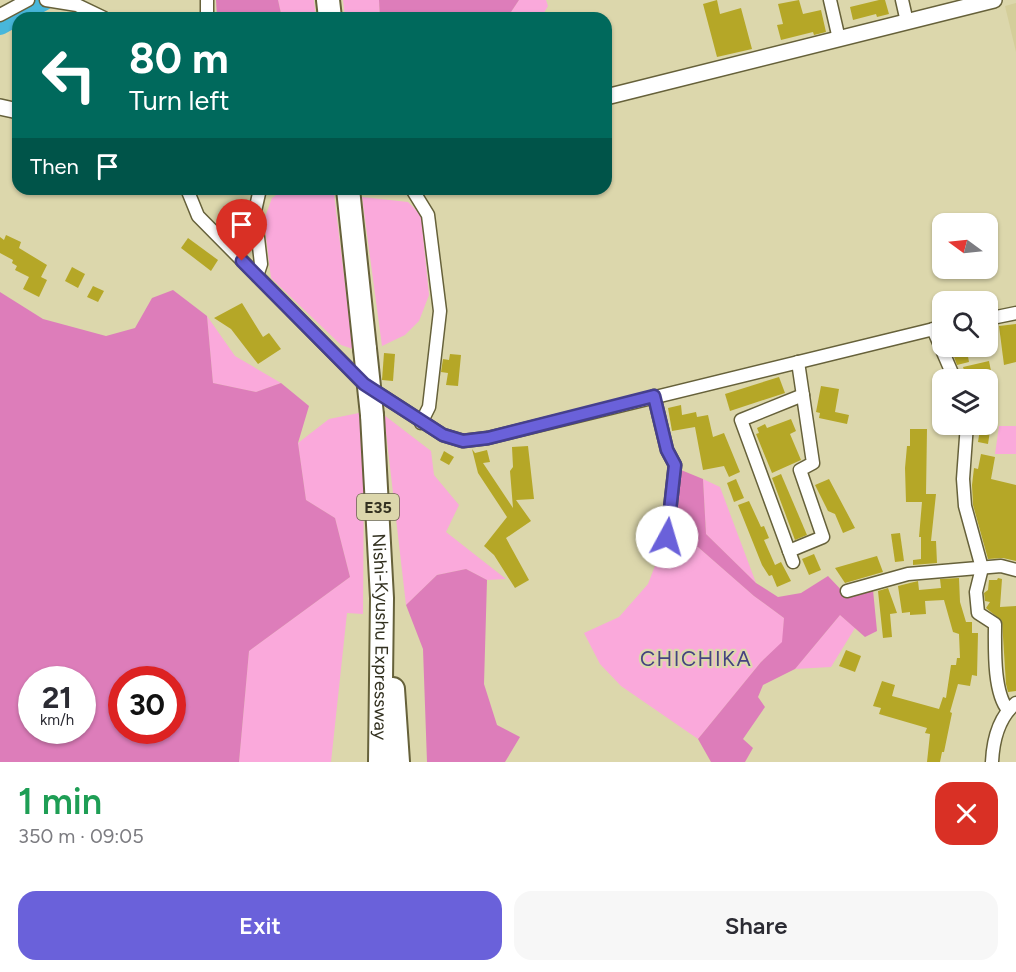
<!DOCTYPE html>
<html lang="en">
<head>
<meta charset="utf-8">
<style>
  :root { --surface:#fff; --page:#f7f7f7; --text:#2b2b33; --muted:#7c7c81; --accent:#6a61da }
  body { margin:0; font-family:Figtree,sans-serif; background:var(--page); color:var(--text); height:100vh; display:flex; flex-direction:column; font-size:22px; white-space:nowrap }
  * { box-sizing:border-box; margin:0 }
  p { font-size:20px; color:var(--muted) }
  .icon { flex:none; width:33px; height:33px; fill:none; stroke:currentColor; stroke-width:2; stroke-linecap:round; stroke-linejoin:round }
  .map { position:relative; height:762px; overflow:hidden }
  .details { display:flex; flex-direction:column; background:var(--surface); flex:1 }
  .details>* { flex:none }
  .top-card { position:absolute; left:12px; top:12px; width:600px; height:183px; border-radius:18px; box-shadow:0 2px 4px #0004; background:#00695c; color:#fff; overflow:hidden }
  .needle { width:39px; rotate:285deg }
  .controls { position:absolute; left:932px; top:213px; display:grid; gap:12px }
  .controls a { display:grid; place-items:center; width:66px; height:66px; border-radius:12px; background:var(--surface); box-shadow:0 2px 4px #0004; font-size:30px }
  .speed { position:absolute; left:18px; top:666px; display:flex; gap:12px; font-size:30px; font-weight:700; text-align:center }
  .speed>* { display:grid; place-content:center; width:78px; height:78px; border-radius:50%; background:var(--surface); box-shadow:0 2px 4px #0004; line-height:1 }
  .speed small { font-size:15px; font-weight:400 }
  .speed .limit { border:9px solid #d22; background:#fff; color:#111 }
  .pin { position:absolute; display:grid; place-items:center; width:51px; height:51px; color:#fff; margin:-62px -26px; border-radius:50% 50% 50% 0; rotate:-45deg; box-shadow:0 0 6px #0007 }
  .pin .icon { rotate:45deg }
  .me { position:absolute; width:66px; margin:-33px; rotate:6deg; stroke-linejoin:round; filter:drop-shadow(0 0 4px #0008) }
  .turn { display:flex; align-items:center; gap:21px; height:126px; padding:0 18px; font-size:27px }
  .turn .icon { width:78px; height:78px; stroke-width:2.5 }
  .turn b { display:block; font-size:42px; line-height:51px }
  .then { display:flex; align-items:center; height:57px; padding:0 18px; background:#0003; gap:12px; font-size:22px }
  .round { display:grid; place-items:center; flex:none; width:63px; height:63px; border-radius:18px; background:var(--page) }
  .headline { display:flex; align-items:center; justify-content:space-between; height:102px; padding:0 18px }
  h1 { font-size:36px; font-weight:600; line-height:45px; color:#1e9e55 }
  .button { display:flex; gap:12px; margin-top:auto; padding:12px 18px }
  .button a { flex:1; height:69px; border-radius:18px; background:var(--accent); color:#fff; font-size:24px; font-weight:600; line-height:69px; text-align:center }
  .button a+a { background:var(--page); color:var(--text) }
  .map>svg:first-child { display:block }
  .built { fill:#d4ce9a }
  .green { fill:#faa9db }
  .forest { fill:#dd7dba; fill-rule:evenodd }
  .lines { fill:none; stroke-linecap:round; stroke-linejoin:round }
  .river { stroke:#48b7db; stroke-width:22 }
  .building { fill:#b5a727 }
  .minor-casing { stroke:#66613a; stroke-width:15 }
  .tertiary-casing { stroke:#66613a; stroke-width:18 }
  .motorway-casing { stroke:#66613a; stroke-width:26 }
  .minor { stroke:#fff; stroke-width:12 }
  .tertiary { stroke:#fff; stroke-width:15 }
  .motorway { stroke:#fff; stroke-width:22 }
  .motorway-bridge-casing { stroke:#66613a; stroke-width:26; stroke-linecap:butt }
  .motorway-bridge { stroke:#fff; stroke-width:22 }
  .route-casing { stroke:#453f8e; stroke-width:15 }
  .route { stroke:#6a61da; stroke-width:10 }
  .labels { text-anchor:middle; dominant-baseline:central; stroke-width:4.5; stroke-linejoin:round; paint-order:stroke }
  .shield { fill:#dcd7ac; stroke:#66634a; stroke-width:1.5 }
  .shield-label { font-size:16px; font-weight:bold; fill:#333120 }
  .street-label { font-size:18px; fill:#333120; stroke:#dcd7ac }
  .quarter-label { font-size:21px; letter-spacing:1.5px; fill:#454380; stroke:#dcd7ac }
</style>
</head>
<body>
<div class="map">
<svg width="1016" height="762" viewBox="0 0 1016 762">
  <rect width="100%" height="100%" fill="#dcd7ac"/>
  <polygon class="built" points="1016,3 1016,52 1005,6"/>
  <g class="green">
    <polygon points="278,0 314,0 316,18 282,18"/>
    <polygon points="343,0 379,0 380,18 345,18"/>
    <polygon points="519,0 546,0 548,6 541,18 507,18"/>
    <polygon points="285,189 334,194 353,349 341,345 271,278 264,220 272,198"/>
    <polygon points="362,197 408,202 421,215 429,295 419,321 405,335 382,346"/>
    <polygon points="207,316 235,356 281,383 256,392 213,383"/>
    <polygon points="359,413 364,458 363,614 347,613 331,762 239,762 249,651 350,577 335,518 306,500 298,443 329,419"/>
    <polygon points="384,415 431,451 434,475 459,505 446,532 506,579 487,580 466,569 437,575 406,605"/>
    <polygon points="999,426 1016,426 1016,454 995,454"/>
    <polygon points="703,479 720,487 756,583 706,534"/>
    <polygon points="698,547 754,596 784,618 783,642 761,662 698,739 621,686 600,664 584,633 619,617 648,584 661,550"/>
    <polygon points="840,615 855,628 831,667 795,669"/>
  </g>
  <g class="forest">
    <polygon points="216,0 278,0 282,18 217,18"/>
    <polygon points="379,0 519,0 507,18 380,18"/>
    <path d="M173 290 207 316 213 383 256 392 281 383 309 406 298 443 306 500 335 518 350 577 249 651 239 762H0V292L43 319 106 336 135 328 152 298ZM32 680H82V730H32ZM122 680H172V730H122Z"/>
    <polygon points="681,470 703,479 706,534 756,583 778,597 801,593 828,576 846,595 873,590 877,631 865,637 840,615 795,669 763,685 758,697 765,707 743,739 753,748 745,762 711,762 698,739 761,662 782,642 784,618 754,596 698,547 674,549"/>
    <polygon points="466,569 487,580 484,684 497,725 520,737 505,762 427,762 423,649 406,605 437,575"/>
  </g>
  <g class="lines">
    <polyline class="river" points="0,24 43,0"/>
  </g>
  <g class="building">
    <polygon points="717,0 720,14 741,8 752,49 717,57 703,4"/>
    <polygon points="799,0 803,14 821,10 826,32 814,35 813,32 781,40 777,25 783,24 778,4"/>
    <polygon points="879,0 885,0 889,14 877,17 876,14 853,20 850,7"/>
    <polygon points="6,235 21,242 19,248 47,265 41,277 47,280 39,297 23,289 29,277 15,270 17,266 12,263 13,260 0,253 0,237 4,240"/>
    <polygon points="188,238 218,260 211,271 181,248"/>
    <polygon points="72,267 85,274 78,288 65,281"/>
    <polygon points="93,286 104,291 98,302 87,297"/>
    <polygon points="242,303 263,337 269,333 281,349 258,364 231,329 214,318"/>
    <polygon points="1016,324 1016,362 1004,365 999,326"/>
    <polygon points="950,346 966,346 969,362 957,365"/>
    <polygon points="384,353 395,354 393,381 382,380"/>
    <polygon points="450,354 461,355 458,386 446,385 448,373 441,372 443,359 449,360"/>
    <polygon points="989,361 991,371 966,376 963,367"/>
    <polygon points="779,377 785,393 730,411 725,394"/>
    <polygon points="821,386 839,389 835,412 849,415 847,424 819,418 820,413 816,412"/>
    <rect x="932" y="393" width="10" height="29"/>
    <polygon points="681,405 682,415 696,412 697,417 708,415 713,437 724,433 740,472 729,477 724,466 703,470 695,427 672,431 668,408"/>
    <polygon points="791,419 796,431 790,434 801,460 772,473 756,434 759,433 757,428 765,424 767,428"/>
    <polygon points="910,429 927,429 926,494 936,494 931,541 936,541 937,563 913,565 913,560 921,559 921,537 919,537 922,502 906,502 905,468 907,446 910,446"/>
    <polygon points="980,429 990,431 988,444 978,442"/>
    <polygon points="528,446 534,499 516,500 531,521 506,538 529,580 515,588 494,555 484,546 507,517 478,473 472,449 475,453 487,450 490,462 483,463 513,508 510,471 513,467 512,447"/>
    <polygon points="444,451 454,457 449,465 440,460"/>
    <polygon points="981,454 995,457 991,479 1016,485 1016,561 1003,558 988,559 973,505 972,485 974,468 978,469"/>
    <polygon points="781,474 807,535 795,540 772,478"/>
    <polygon points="736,479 744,498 734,502 727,483"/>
    <polygon points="829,479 855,528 843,533 835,514 828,511 815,485"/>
    <polygon points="749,501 761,527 764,526 769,538 764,540 775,565 781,562 791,581 777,587 772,575 769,576 762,565 738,505"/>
    <polygon points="900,533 904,561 895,562 891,534"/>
    <polygon points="814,554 821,570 809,575 802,559"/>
    <polygon points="877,556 883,572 845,583 835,568"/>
    <polygon points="959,578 960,602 966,622 972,622 972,633 978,633 977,676 972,675 970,686 958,684 950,712 952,713 944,752 942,752 940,762 927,762 930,734 925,733 927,728 879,714 881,708 873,706 882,681 895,685 892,696 939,709 943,697 946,698 951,665 956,665 957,658 960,658 959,634 953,632 944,600 925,601 926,614 910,615 910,612 902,613 898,586 918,581 919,590 941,588 940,579"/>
    <polygon points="998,578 1002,579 1000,607 1016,606 1016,691 1008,692 1006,684 1002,621 986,608 990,602 985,601 984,593 988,590 989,580 997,580"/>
    <polygon points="888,588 897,613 890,614 892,637 883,638 878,591"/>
    <polygon points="846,650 861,656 855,672 839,666"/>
  </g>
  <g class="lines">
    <defs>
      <g id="minor">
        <polyline points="46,0 77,5 104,18"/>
        <polyline points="207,0 207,18"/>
        <polyline points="830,0 839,39"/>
        <polyline points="902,0 907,22"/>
        <polyline points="0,15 28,0"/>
        <polyline points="187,189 198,216 364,384 443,435 463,441 488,438 942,327"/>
        <polyline points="412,189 428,215 440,311 429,407 421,423"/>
        <polyline points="257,276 261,264 255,211 260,189"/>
        <polyline points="987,319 1016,313"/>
        <polyline points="933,329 955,380"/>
        <polyline points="654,396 667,450 675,465 667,537"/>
        <path d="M967 424 963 479 965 506 982 568 976 592 978 613 995 624C995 647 993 692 1008 710"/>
        <polyline points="789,551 823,537 800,470 813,463 798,362"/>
        <polyline points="793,562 741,420 803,395"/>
        <polyline points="847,591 908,574 1001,566 1016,570"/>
        <path d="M992 762C993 741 999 717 1016 703"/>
      </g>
      <g id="tertiary">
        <polyline points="606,97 994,0"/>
        <polyline points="0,107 18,111"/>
      </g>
      <g id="motorway">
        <polyline points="328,0 330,18"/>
        <polyline points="348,189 365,349"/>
        <path id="s1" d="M372 415 382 598 380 762"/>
        <polyline points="393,689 398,762"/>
      </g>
    </defs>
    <use href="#minor" class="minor-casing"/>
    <use href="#tertiary" class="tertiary-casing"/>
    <use href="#motorway" class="motorway-casing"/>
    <use href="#minor" class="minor"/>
    <use href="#tertiary" class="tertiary"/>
    <use href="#motorway" class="motorway"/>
    <defs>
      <polyline id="motorway-bridge" points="365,349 372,415"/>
    </defs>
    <use href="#motorway-bridge" class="motorway-bridge-casing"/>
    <use href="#motorway-bridge" class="motorway-bridge"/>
  </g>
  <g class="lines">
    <defs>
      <polyline id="route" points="242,261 364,384 443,435 463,441 488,438 654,396 667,450 675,465 667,537"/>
    </defs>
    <use href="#route" class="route-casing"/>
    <use href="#route" class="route"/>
  </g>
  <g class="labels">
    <rect class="shield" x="357" y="494" width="42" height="26" rx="4.5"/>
    <g class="shield-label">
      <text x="378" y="507">E35</text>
    </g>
    <g class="street-label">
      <text stroke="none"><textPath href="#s1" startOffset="222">Nishi-Kyushu Expressway</textPath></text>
    </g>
    <g class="quarter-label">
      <text x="696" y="658">CHICHIKA</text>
    </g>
  </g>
</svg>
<div class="controls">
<a><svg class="needle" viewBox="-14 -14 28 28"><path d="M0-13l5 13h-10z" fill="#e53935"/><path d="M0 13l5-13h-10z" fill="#7c7c81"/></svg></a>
<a><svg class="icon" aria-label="search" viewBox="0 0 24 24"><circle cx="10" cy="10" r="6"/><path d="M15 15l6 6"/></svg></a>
<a><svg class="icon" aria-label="layers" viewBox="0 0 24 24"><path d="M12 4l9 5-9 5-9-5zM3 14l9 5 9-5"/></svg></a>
</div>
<div class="speed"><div>21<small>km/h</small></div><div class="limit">30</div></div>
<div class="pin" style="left:242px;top:261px;background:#d93025"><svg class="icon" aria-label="arrive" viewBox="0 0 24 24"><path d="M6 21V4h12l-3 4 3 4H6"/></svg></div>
<svg class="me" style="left:667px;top:537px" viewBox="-20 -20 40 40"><circle r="19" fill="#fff"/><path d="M0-13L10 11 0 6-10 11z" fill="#6a61da"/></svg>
<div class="top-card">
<div class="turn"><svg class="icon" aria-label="left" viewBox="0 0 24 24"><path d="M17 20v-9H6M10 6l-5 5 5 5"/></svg><div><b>80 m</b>Turn left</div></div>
<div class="then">Then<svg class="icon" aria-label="arrive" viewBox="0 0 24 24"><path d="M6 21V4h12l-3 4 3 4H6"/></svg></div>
</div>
</div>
<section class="details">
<div class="headline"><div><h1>1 min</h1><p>350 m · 09:05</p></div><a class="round" style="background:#d93025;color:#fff"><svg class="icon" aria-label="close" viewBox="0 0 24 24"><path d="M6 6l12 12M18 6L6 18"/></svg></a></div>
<div class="button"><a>Exit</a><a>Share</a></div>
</section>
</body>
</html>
